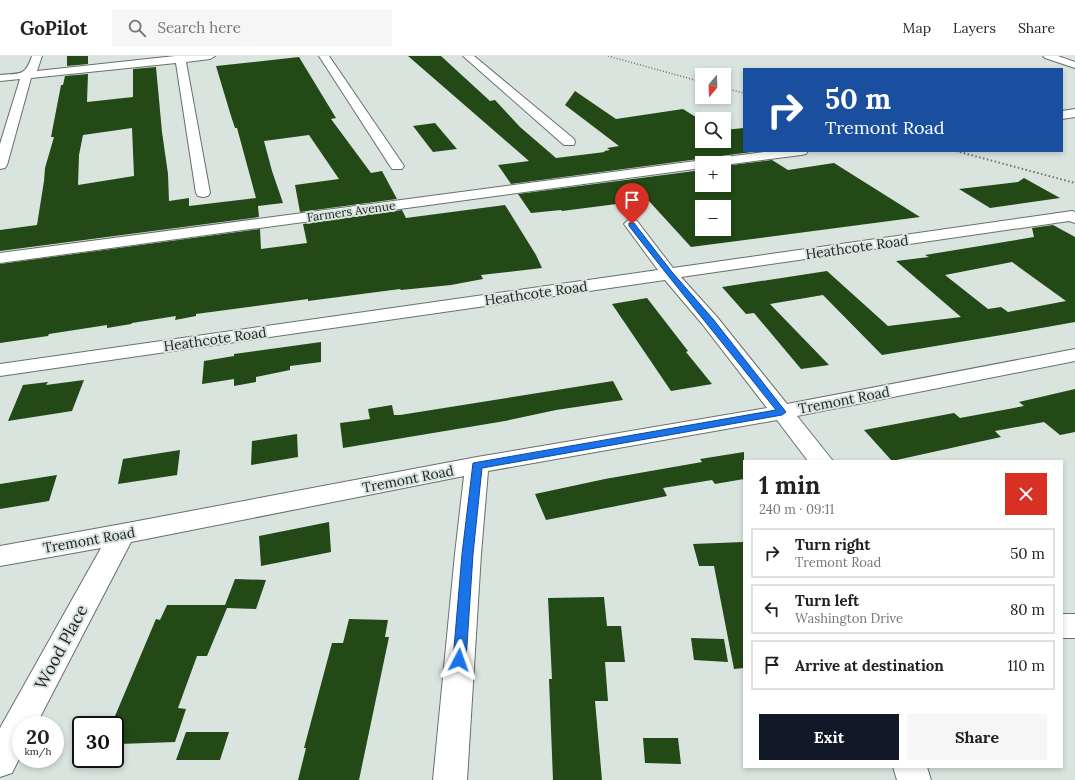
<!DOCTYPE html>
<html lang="en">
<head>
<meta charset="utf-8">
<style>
  :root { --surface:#fff; --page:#f6f6f6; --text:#222; --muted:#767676; --line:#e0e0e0; --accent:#111827 }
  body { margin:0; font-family:Lora,serif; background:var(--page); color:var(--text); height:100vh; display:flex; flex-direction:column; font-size:15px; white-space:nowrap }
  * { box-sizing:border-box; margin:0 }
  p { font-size:13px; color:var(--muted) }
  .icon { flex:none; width:22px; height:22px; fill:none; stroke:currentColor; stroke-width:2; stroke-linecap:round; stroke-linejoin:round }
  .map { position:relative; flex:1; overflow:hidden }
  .details { position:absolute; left:743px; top:404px; width:320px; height:308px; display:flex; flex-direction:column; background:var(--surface); border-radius:0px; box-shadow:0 2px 6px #0003 }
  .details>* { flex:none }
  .banner { position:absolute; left:743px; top:12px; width:320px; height:84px; border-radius:0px; box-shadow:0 2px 6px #0003; background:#1a4fa0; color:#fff; overflow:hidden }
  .needle { width:26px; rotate:199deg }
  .controls { position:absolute; left:695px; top:12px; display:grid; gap:8px }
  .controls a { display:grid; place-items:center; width:36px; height:36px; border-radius:0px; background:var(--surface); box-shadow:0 2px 6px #0003; font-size:20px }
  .speed { position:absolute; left:12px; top:660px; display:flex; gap:8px; font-size:20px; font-weight:700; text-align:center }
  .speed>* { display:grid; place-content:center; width:52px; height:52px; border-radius:50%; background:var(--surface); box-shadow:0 2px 6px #0003; line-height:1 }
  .speed small { font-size:10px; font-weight:400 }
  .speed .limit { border:2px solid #111; border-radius:6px; background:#fff; color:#111 }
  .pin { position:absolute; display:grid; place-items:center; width:34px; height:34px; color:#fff; margin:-41px -17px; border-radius:50% 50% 50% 0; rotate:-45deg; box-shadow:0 0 4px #0007 }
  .pin .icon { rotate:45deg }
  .me { position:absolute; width:44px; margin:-22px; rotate:4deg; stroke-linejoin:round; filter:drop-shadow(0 0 3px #0008) }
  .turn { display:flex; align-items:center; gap:14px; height:84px; padding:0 16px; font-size:18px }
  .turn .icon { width:52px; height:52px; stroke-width:2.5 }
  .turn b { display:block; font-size:28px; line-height:34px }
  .round { display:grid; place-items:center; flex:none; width:42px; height:42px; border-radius:0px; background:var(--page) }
  .overview { display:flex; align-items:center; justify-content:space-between; height:68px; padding:0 16px }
  h1 { font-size:24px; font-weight:800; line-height:30px }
  .primary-button { display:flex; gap:8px; margin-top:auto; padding:8px 16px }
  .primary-button a { flex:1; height:46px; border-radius:0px; background:var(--accent); color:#fff; font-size:16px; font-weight:800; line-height:46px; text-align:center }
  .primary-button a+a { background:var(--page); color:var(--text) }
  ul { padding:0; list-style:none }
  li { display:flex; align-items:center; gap:12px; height:50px; margin:0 8px 6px; padding:0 8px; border:2px solid var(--line); border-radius:0px }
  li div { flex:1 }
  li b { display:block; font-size:15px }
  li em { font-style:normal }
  header { display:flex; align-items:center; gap:24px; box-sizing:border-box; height:56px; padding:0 20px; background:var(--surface); border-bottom:1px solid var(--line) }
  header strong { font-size:19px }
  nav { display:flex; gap:22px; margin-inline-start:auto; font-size:14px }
  .search { width:280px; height:36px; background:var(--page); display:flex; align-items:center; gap:10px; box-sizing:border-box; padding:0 14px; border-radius:0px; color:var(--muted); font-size:15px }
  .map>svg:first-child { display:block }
  .building { fill:#224916; fill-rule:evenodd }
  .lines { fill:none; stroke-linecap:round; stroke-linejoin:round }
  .minor-casing { stroke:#67706c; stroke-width:2 }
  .minor { fill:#fff; fill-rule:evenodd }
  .rail-far1 { stroke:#6b726e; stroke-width:1.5; stroke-dasharray:1 2; stroke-linecap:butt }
  .rail { stroke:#6b726e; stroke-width:2; stroke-dasharray:1.5 2.5; stroke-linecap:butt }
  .route { fill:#1a73e8; stroke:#114b97 }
  .labels { text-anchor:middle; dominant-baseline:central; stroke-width:4; stroke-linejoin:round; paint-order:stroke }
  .far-street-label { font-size:12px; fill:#212523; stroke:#d9e4df }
  .street-label { font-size:14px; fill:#212523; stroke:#d9e4df }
  .near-street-label { font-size:17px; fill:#212523; stroke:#d9e4df }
</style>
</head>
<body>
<header>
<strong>GoPilot</strong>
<div class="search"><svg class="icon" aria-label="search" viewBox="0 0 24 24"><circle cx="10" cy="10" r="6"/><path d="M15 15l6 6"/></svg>Search here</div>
<nav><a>Map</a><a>Layers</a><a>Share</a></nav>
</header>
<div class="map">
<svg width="1075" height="724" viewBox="0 0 1075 724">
  <rect width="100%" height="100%" fill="#d9e4df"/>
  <g class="building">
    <polygon points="67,0 88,0 88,8 67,10"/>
    <polygon points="408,0 441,0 490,45 495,44 520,71 556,102 605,96 604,95 610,94 607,92 619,90 565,49 575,35 616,63 683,53 702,65 702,85 724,85 724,74 744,72 744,95 759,95 511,128 498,109 529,105"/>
    <path d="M299 1 336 62 331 63 371 117 382 115 397 143 300 156 295 129 339 123 309 79 264 85 272 115 283 147 258 150 259 161 0 195V174L37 169 44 125 45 112 54 81H51L61 29H63L65 20 88 18 87 46 133 41V13L156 11 162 76 168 118 169 145 189 142V150L256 142 237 72H235L231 60 216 10ZM132 72 134 120 78 129 79 99 83 79Z"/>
    <polygon points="435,67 457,93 433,96 413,70"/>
    <path d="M772 104 788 114 834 107 920 161 691 191 648 144 562 155 561 154 531 157 518 138 702 114V129H724V110ZM702 151H724V173H702Z"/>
    <polygon points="1024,122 1060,142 990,152 959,133 1018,126"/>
    <polygon points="505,149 536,199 542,212 481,219 483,223 451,229 401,234 400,233 308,245 308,243 196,258 196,260 175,264 176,260 132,267 131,268 107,272 107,269 49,278 48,280 0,287 0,208 260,173 261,193 307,187 303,168 402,154 406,162"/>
    <path d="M1053 169 1075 181V266L1030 274H1031L882 299 823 239 770 248 829 309 801 313 754 257 746 258 722 231 827 215 888 270 961 261 896 205 929 201 925 199 1034 181 1032 172ZM1012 206 1066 245 1008 256 1001 251 988 253 945 219Z"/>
    <polygon points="647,242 688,295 686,296 712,328 671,335 612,248"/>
    <polygon points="321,286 321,306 290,310 290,314 256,321 256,326 234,330 234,323 202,328 204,305 234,300 234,298"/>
    <polygon points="84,324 72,355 8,365 23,329 48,326 46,329"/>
    <polygon points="613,325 623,344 556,354 505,365 343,392 340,367 370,363 368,353 392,349 394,359 400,359"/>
    <polygon points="1075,333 1075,376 1060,379 1044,366 995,375 1001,381 892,405 864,374 954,357 960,362 1024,350 1019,346"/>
    <polygon points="297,378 298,401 251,409 252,385"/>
    <polygon points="180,394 177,419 118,428 123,403"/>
    <polygon points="744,396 744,423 715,428 712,424 663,432 667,440 546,464 535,438 605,423 702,406 700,403"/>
    <polygon points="57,419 49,445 0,453 0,428"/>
    <polygon points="329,466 331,496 261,510 259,480"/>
    <polygon points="744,486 744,612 734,613 714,510 699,510 693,488"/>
    <polygon points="235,523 266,524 256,553 227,552 207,600 197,600 178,652 186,653 175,686 119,688 124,674 115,674 115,660 156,563 160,564 167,549 225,549"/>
    <polygon points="604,541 607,570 621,570 625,606 605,606 608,645 595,645 602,724 553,724 549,623 552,623 548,542"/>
    <polygon points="349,563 388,564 385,581 389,581 359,724 298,724 306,692 304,692 332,587 343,587"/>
    <polygon points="691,582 724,583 728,606 694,604"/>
    <polygon points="186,676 229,676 220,704 176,704"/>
    <polygon points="643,682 678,682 681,708 645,707"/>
  </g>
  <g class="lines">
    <defs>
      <g id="minor">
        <path d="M32 0H42L37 15 175 0H215L210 3 186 6 210 137 208 140 203 141 198 140 196 137 176 7 31 22 7 109 5 112 0 113V88L20 23 0 25V19C20 17 25 21 32 0Z"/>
        <polygon points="319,0 329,0 404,110 402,113 392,113"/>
        <polygon points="463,0 474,0 574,83 575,86 574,89 564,89"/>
        <polygon points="1043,0 1058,0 1075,6 1075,12 1045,2"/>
        <polygon points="1075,53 1075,61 1062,63 1062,55"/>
        <polygon points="771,95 808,95 806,98 801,99 724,109 724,107 702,107 702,112 0,207 0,197"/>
        <polygon points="1072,155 1075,156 1075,167 1069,165 681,221 717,261 787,348 1075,293 1075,305 797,360 833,405 808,405 777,364 488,415 481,498 467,724 433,724 455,498 464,420 131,486 36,669 21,669 21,699 12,717 0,721 0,672 101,492 0,510 0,490 122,468 477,401 767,352 703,269 665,224 0,320 0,308 658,214 624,168 627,165 632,163 637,165 673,212"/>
        <rect x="1062" y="558" width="13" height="24"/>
        <polygon points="893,711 927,711 931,724 897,724"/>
      </g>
    </defs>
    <use href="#minor" class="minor-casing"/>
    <use href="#minor" class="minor"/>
    <g class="rail-far1">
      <polyline points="608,0 702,26"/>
      <polyline points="724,32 744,37"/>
    </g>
    <polyline class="rail" points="956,95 1075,127"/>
  </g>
  <path class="route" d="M629 167H634L672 216 713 263 786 356 782 359 482 412 473 498 466 604 464 607 459 609 455 607 453 604 462 498 473 407 776 354C727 292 677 232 629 170Z"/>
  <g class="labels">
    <g class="far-street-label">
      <text transform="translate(351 155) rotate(-8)">Farmers Avenue</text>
    </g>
    <g class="street-label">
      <text transform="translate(857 191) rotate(-8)">Heathcote Road</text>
      <text transform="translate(536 237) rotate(-8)">Heathcote Road</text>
      <text transform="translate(215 283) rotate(-8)">Heathcote Road</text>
      <text transform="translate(844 344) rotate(-11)">Tremont Road</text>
      <text transform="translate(408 423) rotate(-11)">Tremont Road</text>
      <text transform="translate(89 484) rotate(-10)">Tremont Road</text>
    </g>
    <g class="near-street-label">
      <text transform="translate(61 591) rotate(-62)">Wood Place</text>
    </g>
  </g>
</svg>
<div class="controls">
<a><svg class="needle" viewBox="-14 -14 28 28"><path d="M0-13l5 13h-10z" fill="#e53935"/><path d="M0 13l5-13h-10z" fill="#767676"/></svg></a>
<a><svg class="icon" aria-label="search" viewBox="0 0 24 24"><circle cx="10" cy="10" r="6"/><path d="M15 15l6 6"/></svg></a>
<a>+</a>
<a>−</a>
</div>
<div class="speed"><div>20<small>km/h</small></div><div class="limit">30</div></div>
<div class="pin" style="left:632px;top:168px;background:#d93025"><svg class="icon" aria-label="arrive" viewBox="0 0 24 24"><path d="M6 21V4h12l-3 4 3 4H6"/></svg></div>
<svg class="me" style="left:459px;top:604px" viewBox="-20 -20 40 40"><path d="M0-17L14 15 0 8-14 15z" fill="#1a73e8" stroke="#fff" stroke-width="4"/></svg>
<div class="banner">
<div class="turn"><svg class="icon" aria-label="right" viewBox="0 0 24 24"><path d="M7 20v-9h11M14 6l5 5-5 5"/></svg><div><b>50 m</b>Tremont Road</div></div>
</div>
<section class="details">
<div class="overview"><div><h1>1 min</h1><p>240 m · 09:11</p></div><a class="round" style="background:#d93025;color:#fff"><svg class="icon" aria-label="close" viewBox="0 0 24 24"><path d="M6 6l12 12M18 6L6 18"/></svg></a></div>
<ul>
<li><svg class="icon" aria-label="right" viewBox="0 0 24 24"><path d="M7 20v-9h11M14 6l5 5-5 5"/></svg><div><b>Turn right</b><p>Tremont Road</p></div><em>50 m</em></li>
<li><svg class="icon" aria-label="left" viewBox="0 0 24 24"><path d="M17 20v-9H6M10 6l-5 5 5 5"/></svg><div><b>Turn left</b><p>Washington Drive</p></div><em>80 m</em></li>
<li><svg class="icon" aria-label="arrive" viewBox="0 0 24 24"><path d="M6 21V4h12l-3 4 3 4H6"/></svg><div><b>Arrive at destination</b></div><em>110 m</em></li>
</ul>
<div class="primary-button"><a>Exit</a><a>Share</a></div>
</section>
</div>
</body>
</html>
